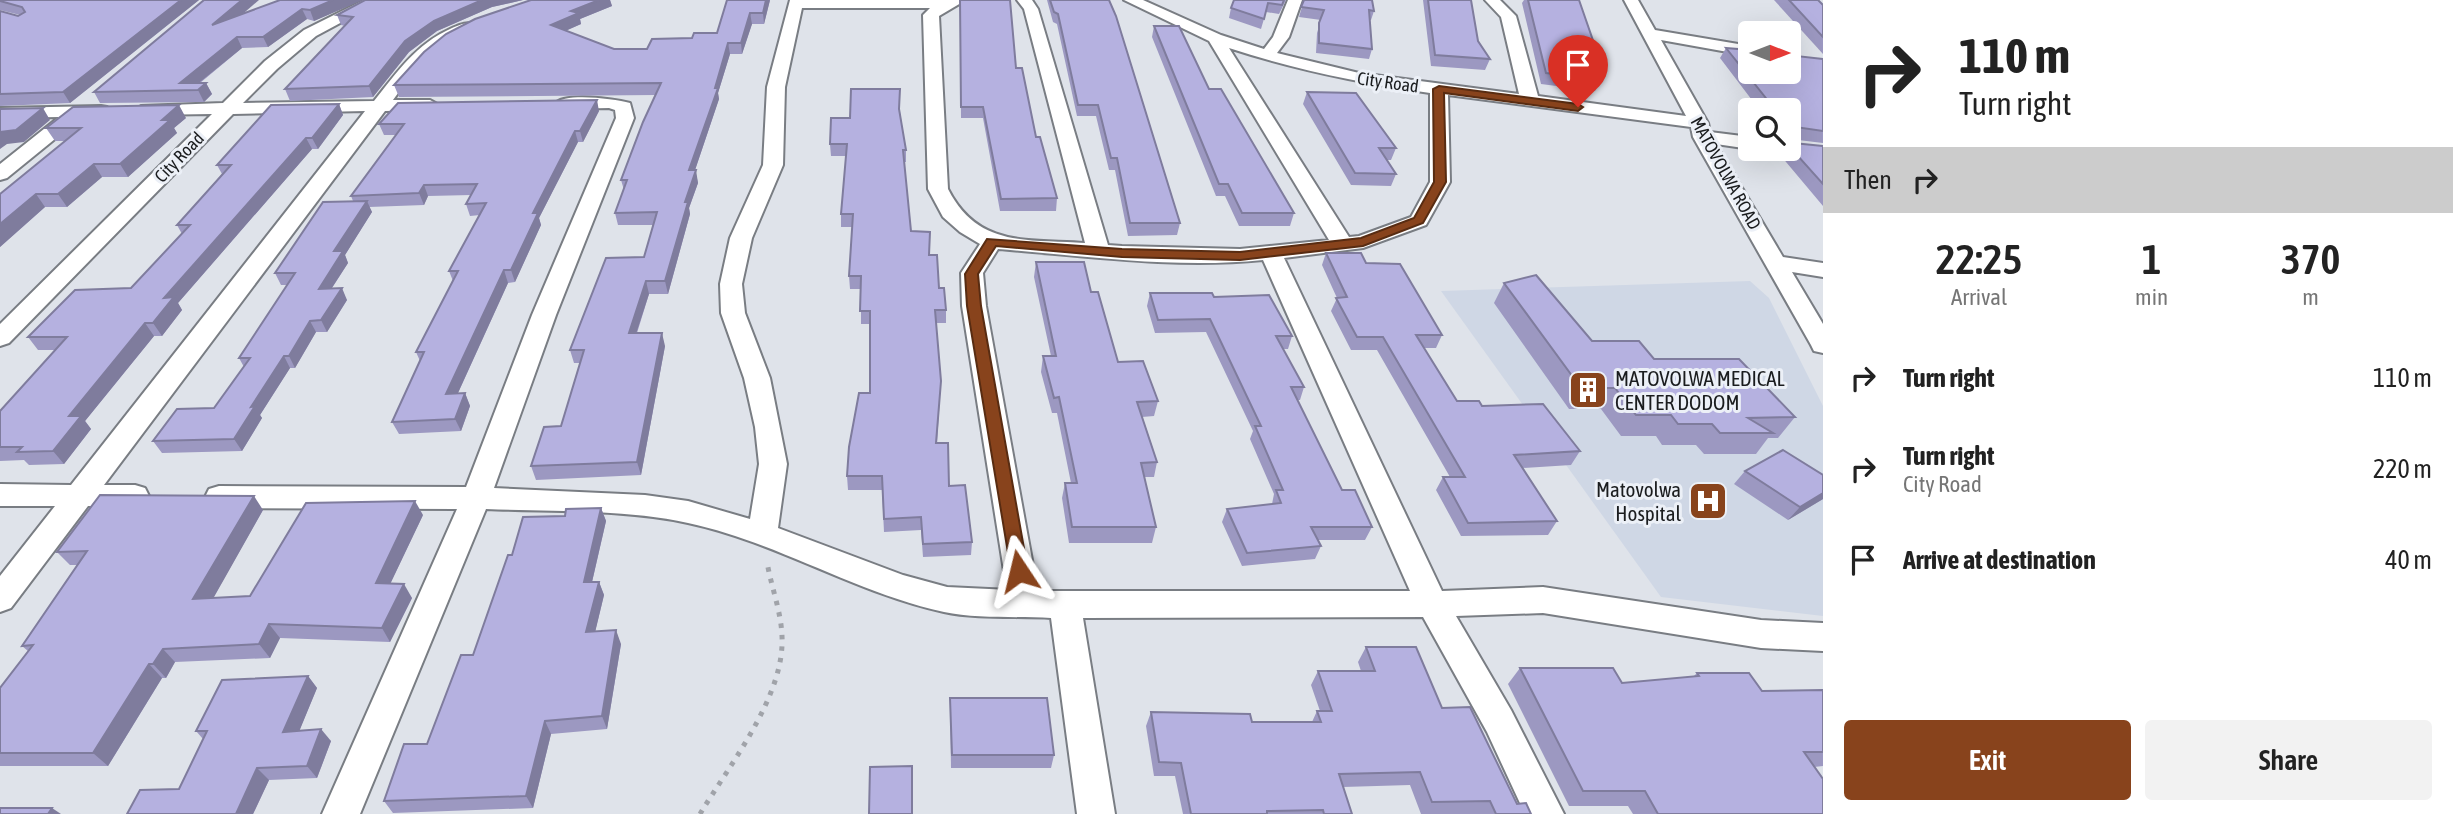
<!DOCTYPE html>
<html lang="en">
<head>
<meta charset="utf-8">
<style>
  :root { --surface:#fff; --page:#f2f2f2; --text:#222; --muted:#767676; --accent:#88431c }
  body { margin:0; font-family:"Asap Condensed",sans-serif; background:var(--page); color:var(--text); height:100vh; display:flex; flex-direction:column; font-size:26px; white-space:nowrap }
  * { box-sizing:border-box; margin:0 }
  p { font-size:23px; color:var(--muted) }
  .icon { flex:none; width:38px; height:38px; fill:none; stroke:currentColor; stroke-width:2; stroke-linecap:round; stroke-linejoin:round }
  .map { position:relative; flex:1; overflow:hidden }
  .panel { display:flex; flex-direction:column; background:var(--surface); width:630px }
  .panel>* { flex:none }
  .hud { background:#fff; color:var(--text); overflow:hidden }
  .needle { width:46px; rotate:90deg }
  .tools { position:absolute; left:1738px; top:21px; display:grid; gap:14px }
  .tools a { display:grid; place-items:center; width:63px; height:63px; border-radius:7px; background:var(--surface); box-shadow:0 7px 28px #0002; font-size:35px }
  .pin { position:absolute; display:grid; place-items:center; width:60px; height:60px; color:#fff; margin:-72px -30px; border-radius:50% 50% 50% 0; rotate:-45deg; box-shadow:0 0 7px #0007 }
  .pin .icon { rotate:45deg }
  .me { position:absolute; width:77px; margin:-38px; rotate:350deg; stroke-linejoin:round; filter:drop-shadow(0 0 5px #0008) }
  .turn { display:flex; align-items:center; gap:24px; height:147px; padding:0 21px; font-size:32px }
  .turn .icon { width:91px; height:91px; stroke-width:2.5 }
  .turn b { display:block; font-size:49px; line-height:60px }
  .then { display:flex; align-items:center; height:66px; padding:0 21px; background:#0003; gap:14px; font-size:26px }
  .eta { display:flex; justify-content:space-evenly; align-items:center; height:119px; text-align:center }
  .eta b { font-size:42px; font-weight:600; line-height:49px }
  .action { display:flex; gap:14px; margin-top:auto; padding:14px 21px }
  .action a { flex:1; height:80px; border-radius:7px; background:var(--accent); color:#fff; font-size:28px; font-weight:600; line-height:80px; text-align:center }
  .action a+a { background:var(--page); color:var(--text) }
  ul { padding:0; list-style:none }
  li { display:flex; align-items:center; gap:21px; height:91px; padding:0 21px }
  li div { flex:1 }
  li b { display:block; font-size:26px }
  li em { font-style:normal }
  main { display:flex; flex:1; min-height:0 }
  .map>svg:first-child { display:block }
  .built { fill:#cfd7e5 }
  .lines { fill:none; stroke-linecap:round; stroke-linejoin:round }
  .minor-casing { stroke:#797d83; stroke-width:4 }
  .path { stroke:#a0a3a9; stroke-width:5; stroke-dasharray:4.5 7; stroke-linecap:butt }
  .minor { fill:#fff; fill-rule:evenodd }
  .wall { fill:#9c98c1 }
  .shaded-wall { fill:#7f7c9d }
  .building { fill:#b5b1e0; stroke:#7f7c9d; stroke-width:2 }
  .route { fill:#88431c; stroke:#582c12; stroke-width:2 }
  .labels { text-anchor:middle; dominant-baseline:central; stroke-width:6; stroke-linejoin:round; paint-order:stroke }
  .far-street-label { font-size:18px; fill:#1a1c1e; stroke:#ecf0f7 }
  .poi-label { font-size:21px; fill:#1a1c1e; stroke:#ecf0f7; text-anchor:start }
</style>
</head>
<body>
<main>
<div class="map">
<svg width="1823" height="814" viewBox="0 0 1823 814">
  <rect width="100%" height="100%" fill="#dfe3ea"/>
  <polygon class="built" points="1750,281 1769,298 1823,406 1823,616 1661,597 1441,291"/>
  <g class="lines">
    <defs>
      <g id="minor">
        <path d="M364 0H383L316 36 277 69 243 103 374 101C398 71 416 44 452 28 460 25 465 22 473 24L476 27 473 30C429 51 421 62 393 100H430L439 105 430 110 385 111 104 485H135L145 488 149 496 145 504 135 507 88 506 11 608 0 612V576L55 506H0V484L71 485 365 111 233 114 9 343 0 346V324L212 114 147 115 138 110 141 106 223 103 265 61 304 30Z"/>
        <path d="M790 0H966L939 16 948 189C978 248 1028 239 1085 243L1024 9 1017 0H1032L1038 9 1108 245 1122 246 1240 249 1329 240 1209 41 1124 0H1143L1221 35 1264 49 1273 37 1288 0H1302L1289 37 1277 53 1359 73 1519 94 1501 17 1485 0H1500L1516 16 1538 96 1686 116 1624 0H1638L1655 30 1750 46V56L1661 40 1708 123 1710 132 1750 137V149L1716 144 1783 257 1823 263V277L1792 272 1823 324V353L1814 351 1811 345 1693 137 1691 127 1448 95 1450 182 1426 225 1363 248 1284 258 1442 591 1543 587 1761 620 1823 623V651L1761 648 1543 613 1456 616 1511 710 1564 814H1525L1487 732 1423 617 1083 618 1115 814H1077L1051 618C1018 616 976 619 944 612 856 593 777 542 688 523 624 509 551 512 486 509L360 814H322L457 509 219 508 209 505 205 497 209 489 219 486 466 487 532 315 616 118 615 110 609 108 563 109 554 104C565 92 614 99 630 103L634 118 556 315 494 488 645 495 688 501 750 519 759 464 755 427 744 378 721 313 720 284 730 238 763 165 767 87ZM802 8H930L923 15 928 189 943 217 960 232 980 244 961 273 962 306 1004 571 1010 590 947 587 903 575 778 528 787 464 770 378 745 313 742 284 752 238 783 165 785 87ZM1229 48C1296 70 1361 83 1430 93V182L1411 217 1359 236 1349 237ZM998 249C1085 256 1176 269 1263 260L1410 591H1042L1034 571 986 306 983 273Z"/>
        <polygon points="101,106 107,107 110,111 107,115 82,117 7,178 0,180 0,164 59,117 0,118 0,108"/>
      </g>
    </defs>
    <use href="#minor" class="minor-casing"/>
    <path class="path" d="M700 814C730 764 785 696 782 636 781 611 771 586 767 562"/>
    <use href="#minor" class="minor"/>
  </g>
  <g class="wall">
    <polygon points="0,0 199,0 70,103 0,106 0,11 18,16 20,15 0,10"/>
    <polygon points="360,0 314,21 307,19 268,47 242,48 200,83 206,83 212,94 204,102 100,103 94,92 243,14"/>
    <polygon points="365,0 523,0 492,7 437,31 409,52 373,97 290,101 285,89 345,26 341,25 337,15"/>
    <polygon points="531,0 610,0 612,6 580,19 581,24 565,31 614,49 647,49 717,33 770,0 764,24 752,24 742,54 730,54 718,93 719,99 695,170 698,183 689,208 690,214 668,294 649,294 637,333 665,346 641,475 536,480 531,466 561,426 580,363 574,363 570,350 644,257 653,225 618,225 615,213 624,190 621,180 656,95 399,97 394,85"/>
    <polygon points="960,0 1016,68 1036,137 1057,198 1056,211 1000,211 983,118 961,118"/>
    <polygon points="1047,0 1109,0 1180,223 1177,235 1128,236 1115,170 1109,170 1096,116 1077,116 1057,24 1053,22"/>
    <polygon points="1286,0 1279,14 1266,12 1261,29 1229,18 1231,8"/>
    <polygon points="1304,0 1374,11 1371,20 1370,20 1372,49 1369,59 1316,53 1317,33 1321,20 1299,17"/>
    <polygon points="1423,0 1471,0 1478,41 1490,59 1485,70 1431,66"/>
    <polygon points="1524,0 1579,0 1597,52 1594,61 1601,79 1595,91 1541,84 1522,3"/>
    <polygon points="1774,0 1818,0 1823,5 1823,54"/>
    <polygon points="1154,26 1209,89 1294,213 1290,226 1239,226 1225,196 1216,196 1152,37"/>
    <polygon points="1726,48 1823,59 1823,143 1790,139 1788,142 1788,110 1756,110 1758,108 1720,58"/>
    <polygon points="1307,92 1396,148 1391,160 1387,160 1396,174 1391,186 1351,185 1303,104"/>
    <polygon points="339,104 343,115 318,149 312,149 178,303 182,310 162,336 154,336 85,421 91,429 64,464 29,465 24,460 0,461 0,411 56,350 38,350 28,337 131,288 182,234 177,225 222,174 217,165"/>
    <polygon points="599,111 583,142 578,142 539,218 541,225 515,282 508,283 458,393 465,393 470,406 461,431 399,434 392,422 420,361 416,352 453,281 449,271 480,215 470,216 466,204 471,195 428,196 424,205 369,207 372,212 345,255 348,263 332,288 347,300 327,332 316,332 295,368 290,368 260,415 262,418 242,451 162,453 153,441 214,408 244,367 239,358 287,285 281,285 275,273 353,201 351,196 396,135 384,135 379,124"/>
    <polygon points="900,112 906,150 906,162 904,162 911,231 929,255 946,310 946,323 936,323 941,381 937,443 949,486 972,542 971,555 923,557 921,530 884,532 882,490 848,490 847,476 870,393 870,324 861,324 861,289 850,289 849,276 852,227 841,227 841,214 846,156 831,156 830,144 850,118"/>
    <polygon points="186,118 174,128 177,133 128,177 102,177 67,207 45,207 0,247 0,194 65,141 55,141 46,128"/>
    <polygon points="1793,143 1823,146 1823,206 1781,156 1786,149 1788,149 1788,145 1791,145"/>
    <polygon points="1326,253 1366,263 1442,335 1436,348 1424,348 1457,401 1482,406 1580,451 1571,465 1522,468 1557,521 1548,535 1461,536 1436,490 1443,477 1450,477 1377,350 1351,350 1331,311 1337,298 1322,265"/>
    <polygon points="1036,262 1091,292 1118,362 1158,401 1154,416 1142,417 1157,462 1154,477 1144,477 1156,527 1152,543 1069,543 1062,498 1065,483 1071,483 1057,413 1052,413 1041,372 1043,356 1051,356 1034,277"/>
    <polygon points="1504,283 1592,341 1654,359 1795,417 1778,438 1768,438 1756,454 1704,454 1696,445 1662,445 1656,436 1621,436 1601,409 1569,409 1494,303"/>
    <polygon points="1150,293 1214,297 1292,336 1288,349 1283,349 1304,387 1300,400 1297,400 1342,490 1372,527 1365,540 1318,540 1321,546 1315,559 1242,566 1222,522 1227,509 1272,504 1274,494 1250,439 1253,431 1206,332 1155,333 1147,306"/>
    <polygon points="1745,471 1823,499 1788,520 1734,484"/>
    <polygon points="601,508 606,521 592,582 599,582 604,595 595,632 621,644 607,729 551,734 533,808 393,813 384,801 427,744 473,655 512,555 565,516"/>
    <polygon points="263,510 213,598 250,596 423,515 390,584 412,598 390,642 280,638 270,658 175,662 166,678 162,678 108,766 0,766 0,688 28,651 22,646 77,565 70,565 57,552"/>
    <polygon points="1366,647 1442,708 1517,804 1531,814 1421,814 1410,785 1343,787 1352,814 1183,814 1175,776 1154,776 1146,726 1151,712 1252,722 1312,722 1317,711 1320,711 1311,685 1318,671 1361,671 1358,662"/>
    <polygon points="1520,668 1622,683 1693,677 1697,673 1762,691 1823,690 1823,766 1814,767 1823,814 1633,814 1628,806 1569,806 1508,684"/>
    <polygon points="308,676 317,688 299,731 331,741 317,778 269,780 253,814 127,814 179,789 203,739 196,731"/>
    <polygon points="950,698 1054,755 1051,768 951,768"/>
  </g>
  <g class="shaded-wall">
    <polygon points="181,0 199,0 70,103 63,92"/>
    <polygon points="242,0 259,0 217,36 212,25"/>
    <polygon points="333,0 363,0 314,21 310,10"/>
    <polygon points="482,0 523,0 492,7 437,31 409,52 373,97 369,86 405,41 434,21"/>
    <polygon points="599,0 610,0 612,6 580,19 581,24 554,36 551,25 571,11"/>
    <polygon points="766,0 770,0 764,24 763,13"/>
    <polygon points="302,9 307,19 268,47 263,37"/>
    <polygon points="750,13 752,24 742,54 741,43"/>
    <polygon points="237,37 242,48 190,90 180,83"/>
    <polygon points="728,43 730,54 718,93 719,99 691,182 689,170"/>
    <polygon points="206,83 212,94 204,102 198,90"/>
    <polygon points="597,100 599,111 583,142 580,131"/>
    <polygon points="339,104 343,115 318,149 312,138"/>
    <polygon points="179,105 186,118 174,128 177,133 128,177 120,164 162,120"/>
    <polygon points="43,108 50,120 24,142 7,144 0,149 0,132"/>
    <polygon points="575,131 578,142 539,218 541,225 515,282 511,270 533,213"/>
    <polygon points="306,138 312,149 178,303 182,310 162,336 153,323 164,298"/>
    <polygon points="94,164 102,177 67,207 58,194"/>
    <polygon points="696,170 698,183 689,208 690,214 668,294 665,281 685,202"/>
    <polygon points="424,185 428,196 424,205 419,193"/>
    <polygon points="36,194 45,207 0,247 0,224"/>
    <polygon points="367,201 372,212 345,255 348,263 324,300 319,289 334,251"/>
    <polygon points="504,270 508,283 452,406 446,394"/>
    <polygon points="646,281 649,294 632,346 629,333"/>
    <polygon points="342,288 347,300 327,332 321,320"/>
    <polygon points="310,321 316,332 295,368 289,356"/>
    <polygon points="145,323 154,336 85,421 91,429 64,464 53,451 69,416"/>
    <polygon points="662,333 665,346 641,475 637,462"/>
    <polygon points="284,356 290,368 260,415 262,418 242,451 234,439 251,407"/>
    <polygon points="465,393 470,406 461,431 455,419"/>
    <polygon points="1823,493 1823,499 1788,520 1800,507"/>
    <polygon points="254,496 263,510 205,613 193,599"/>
    <polygon points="415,501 423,515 384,597 376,583"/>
    <polygon points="601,508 606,521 589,595 584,582"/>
    <polygon points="599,582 604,595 592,645 586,632"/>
    <polygon points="404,584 412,598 390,642 382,628"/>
    <polygon points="269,624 280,638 270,658 259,644"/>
    <polygon points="616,630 621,644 607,729 602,716"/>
    <polygon points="163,649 175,662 166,678 153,664"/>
    <polygon points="149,664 162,678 108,766 93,753"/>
    <polygon points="308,676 317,688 294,744 283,732"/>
    <polygon points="545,721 551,734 533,808 526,796"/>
    <polygon points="321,729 331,741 317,778 307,766"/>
    <polygon points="257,768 269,780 253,814 236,814"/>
    <polygon points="52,808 61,814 48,814"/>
  </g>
  <g class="building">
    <polygon points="0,0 181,0 63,92 0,94 0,11 18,16 25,12 22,7 0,1"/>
    <polygon points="204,0 242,0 212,25 280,0 333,0 310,10 302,9 263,37 237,37 180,83 206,83 198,90 94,92"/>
    <polygon points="365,0 482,0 434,21 405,41 369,86 285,89 353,17 337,15"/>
    <polygon points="531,0 599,0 571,11 579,13 551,25 614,49 647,49 652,39 692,38 694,33 717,33 727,0 766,0 763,13 750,13 741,43 728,43 715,88 718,88 689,170 696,170 685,202 688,202 665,281 646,281 629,333 662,333 637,462 531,466 544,427 561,426 584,350 570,350 606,258 644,257 657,212 615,213 627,180 621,180 643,122 661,83 394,85 424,52 446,34 475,19"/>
    <polygon points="960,0 1010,0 1016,68 1022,68 1036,137 1040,137 1057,198 1001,199 983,107 961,107"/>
    <polygon points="1050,0 1109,0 1116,16 1180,223 1130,223 1117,158 1111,158 1098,105 1078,105 1058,14 1054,12"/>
    <polygon points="1234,0 1284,0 1282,5 1268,3 1264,19 1231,8"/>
    <polygon points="1304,0 1372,0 1374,11 1369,10 1372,49 1319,43 1319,23 1324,10 1301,7"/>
    <polygon points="1428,0 1471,0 1478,41 1490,59 1435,55"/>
    <polygon points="1528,0 1579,0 1597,52 1594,51 1596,57 1592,56 1601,79 1546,73"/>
    <polygon points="1789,0 1818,0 1823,5 1823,37"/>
    <polygon points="1154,26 1179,26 1209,89 1221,89 1294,213 1242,213 1228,184 1219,184"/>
    <polygon points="1726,48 1750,50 1750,72 1788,72 1788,55 1823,59 1823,131 1796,127 1793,135 1788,135 1788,110 1768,110 1762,102 1769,102"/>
    <polygon points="851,89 900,89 899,109 906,150 903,150 911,231 930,232 929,255 937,255 939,288 944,288 946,310 935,310 941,381 936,443 948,443 949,486 965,485 972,542 923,544 921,517 884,519 882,476 847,476 849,447 859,393 870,393 870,311 860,311 861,276 849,276 853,214 841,214 847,144 830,144 831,118 850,118"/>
    <polygon points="1307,92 1356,93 1396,148 1379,148 1396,174 1355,173"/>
    <polygon points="597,100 580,131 575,131 533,213 538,213 511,270 504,270 446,394 465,393 455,419 392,422 424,352 416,352 458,271 449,271 486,203 466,204 477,184 424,185 419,193 351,196 404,124 379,124 398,103"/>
    <polygon points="339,104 312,138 306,138 164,298 174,297 153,323 145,323 69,416 81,416 53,451 17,452 22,447 0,447 0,411 67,337 28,337 75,290 131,288 190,225 177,225 231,165 217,165 271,105"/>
    <polygon points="179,105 162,120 170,120 120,164 94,164 58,194 36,194 0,224 0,194 81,128 46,128 73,107"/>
    <polygon points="43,108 16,130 0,132 0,109"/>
    <polygon points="1793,143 1823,146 1823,184 1788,145 1795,146"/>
    <polygon points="367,201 334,251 343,251 319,289 342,288 321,320 310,321 289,356 284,356 251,407 255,406 234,439 153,441 177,409 214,408 250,358 239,358 295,273 275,273 323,202"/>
    <polygon points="1326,253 1361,253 1366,263 1400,264 1442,335 1416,335 1457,401 1479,401 1482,406 1543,404 1580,451 1514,455 1557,521 1468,523 1443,477 1465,477 1383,337 1357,337 1336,298 1347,297"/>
    <polygon points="1036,262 1084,262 1091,292 1098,292 1118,362 1143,361 1158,401 1137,402 1157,462 1141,463 1156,527 1072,527 1065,483 1077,483 1059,397 1054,398 1043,356 1056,356"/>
    <polygon points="1536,275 1592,341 1639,341 1654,359 1739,359 1795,417 1748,418 1773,433 1720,433 1712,424 1678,424 1671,415 1636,415 1615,388 1581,388 1504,283"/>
    <polygon points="1150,293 1212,293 1214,297 1269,295 1292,336 1276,336 1304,387 1291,387 1342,490 1355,490 1372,527 1311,527 1321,546 1247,553 1227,509 1281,503 1276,490 1283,490 1255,426 1261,426 1210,319 1158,320"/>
    <polygon points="1783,450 1823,475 1823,493 1800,507 1745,471"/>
    <polygon points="100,495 254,496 193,599 250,596 306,503 415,501 376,583 404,584 382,628 269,624 259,644 163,649 153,664 149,664 93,753 0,753 0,688 33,645 22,646 87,551 57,552"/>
    <polygon points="601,508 584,582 599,582 586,632 616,630 602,716 545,721 526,796 384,801 404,744 427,744 461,655 473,655 508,555 512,555 523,517 565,516 566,509"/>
    <polygon points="1366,647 1416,647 1442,708 1470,707 1517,804 1526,803 1531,814 1496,814 1490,801 1432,802 1420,772 1339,774 1352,814 1324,814 1323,810 1267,811 1267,814 1191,814 1181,763 1159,762 1151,712 1250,714 1252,722 1321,722 1317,711 1332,711 1318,671 1375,671"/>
    <polygon points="1520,668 1613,668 1622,683 1699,676 1697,673 1749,673 1762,691 1823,690 1823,752 1804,752 1823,779 1823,814 1658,814 1645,791 1583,791"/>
    <polygon points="308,676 283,732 321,729 307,766 257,768 236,814 127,814 140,790 179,789 207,731 196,731 222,680"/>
    <polygon points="950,698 1047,698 1054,755 952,755"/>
    <polygon points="912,766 912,814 869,814 870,767"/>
    <polygon points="0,808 52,808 48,814 0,814"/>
  </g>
  <polygon class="route" points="1439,86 1578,104 1583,107 1578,111 1444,93 1446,182 1423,223 1363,246 1240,260 1122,257 996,246 978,274 981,306 1028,571 1026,577 1019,579 1012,577 967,306 965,274 987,239 1122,249 1240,252 1361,238 1414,218 1434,182 1433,89"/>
  <defs>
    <symbol id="building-square" viewBox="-11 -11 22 22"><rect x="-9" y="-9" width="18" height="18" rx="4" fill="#88431c" stroke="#ecf0f7"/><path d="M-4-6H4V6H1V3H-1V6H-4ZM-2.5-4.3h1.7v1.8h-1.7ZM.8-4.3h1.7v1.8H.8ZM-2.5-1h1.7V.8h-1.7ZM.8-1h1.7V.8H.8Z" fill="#fff"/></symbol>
    <symbol id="hospital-square" viewBox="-11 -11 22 22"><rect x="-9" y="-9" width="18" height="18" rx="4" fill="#88431c" stroke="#ecf0f7"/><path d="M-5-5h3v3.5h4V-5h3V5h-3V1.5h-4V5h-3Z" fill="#fff"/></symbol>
  </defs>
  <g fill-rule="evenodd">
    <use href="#building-square" x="1566" y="368" width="44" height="44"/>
    <use href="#hospital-square" x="1686" y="479" width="44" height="44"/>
  </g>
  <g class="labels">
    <g class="far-street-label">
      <text transform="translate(1388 82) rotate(8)">City Road</text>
      <text transform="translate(179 157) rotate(-46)">City Road</text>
      <text transform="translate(1726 173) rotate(61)">MATOVOLWA ROAD</text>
    </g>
    <g class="poi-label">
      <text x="1615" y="378">MATOVOLWA MEDICAL<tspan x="1615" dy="24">CENTER DODOM</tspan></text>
      <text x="1681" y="489" text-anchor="end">Matovolwa<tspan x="1681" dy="24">Hospital</tspan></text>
    </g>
  </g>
</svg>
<div class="tools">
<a><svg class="needle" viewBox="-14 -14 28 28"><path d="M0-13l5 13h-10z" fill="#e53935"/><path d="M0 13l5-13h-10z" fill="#767676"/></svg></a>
<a><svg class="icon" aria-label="search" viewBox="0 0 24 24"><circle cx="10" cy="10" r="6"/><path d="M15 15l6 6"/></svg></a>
</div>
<div class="pin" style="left:1578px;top:107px;background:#d93025"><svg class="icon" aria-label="arrive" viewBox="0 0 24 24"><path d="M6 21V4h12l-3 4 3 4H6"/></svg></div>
<svg class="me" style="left:1019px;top:571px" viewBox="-20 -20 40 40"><path d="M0-17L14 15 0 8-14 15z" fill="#88431c" stroke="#fff" stroke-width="4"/></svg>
</div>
<section class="panel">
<div class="hud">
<div class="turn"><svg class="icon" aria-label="right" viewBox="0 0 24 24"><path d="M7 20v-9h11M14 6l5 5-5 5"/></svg><div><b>110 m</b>Turn right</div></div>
<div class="then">Then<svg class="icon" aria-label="right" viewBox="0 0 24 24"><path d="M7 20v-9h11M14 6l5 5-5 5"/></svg></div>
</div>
<div class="eta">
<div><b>22:25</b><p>Arrival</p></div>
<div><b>1</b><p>min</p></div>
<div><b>370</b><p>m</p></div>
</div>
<ul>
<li><svg class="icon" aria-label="right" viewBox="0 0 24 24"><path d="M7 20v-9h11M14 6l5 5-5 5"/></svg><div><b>Turn right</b></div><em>110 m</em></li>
<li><svg class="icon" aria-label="right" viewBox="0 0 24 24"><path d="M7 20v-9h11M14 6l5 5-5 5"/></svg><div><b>Turn right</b><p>City Road</p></div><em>220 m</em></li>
<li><svg class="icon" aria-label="arrive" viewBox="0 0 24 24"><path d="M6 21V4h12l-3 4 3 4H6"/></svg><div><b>Arrive at destination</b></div><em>40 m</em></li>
</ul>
<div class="action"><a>Exit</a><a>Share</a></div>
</section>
</main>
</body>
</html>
